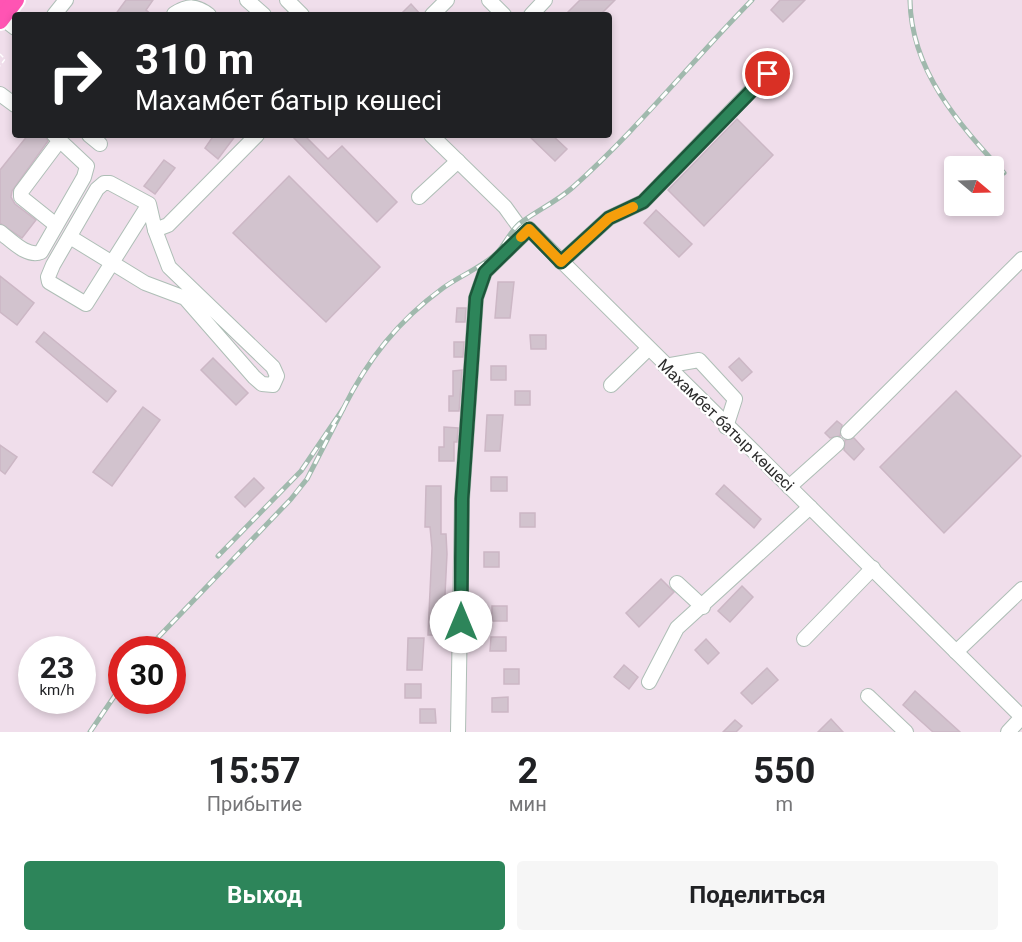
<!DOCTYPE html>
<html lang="ru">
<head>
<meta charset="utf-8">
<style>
  :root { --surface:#fff; --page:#f6f6f6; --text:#202124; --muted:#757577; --accent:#2d855a }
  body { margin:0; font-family:Roboto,sans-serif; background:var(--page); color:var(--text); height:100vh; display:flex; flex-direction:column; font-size:22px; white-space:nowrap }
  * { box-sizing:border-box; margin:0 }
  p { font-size:20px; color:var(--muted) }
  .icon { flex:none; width:33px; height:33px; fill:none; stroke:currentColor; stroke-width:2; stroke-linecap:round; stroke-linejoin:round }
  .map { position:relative; height:732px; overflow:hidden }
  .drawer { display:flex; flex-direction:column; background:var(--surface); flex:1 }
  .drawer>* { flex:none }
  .top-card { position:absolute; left:12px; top:12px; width:600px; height:126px; border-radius:6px; box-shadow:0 3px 9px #0003; background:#202124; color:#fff; overflow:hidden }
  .needle { width:39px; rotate:109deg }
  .fabs { position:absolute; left:944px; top:156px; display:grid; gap:12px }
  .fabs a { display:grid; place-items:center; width:60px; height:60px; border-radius:6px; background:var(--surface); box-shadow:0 3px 9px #0003; font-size:30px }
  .speed { position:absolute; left:18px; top:636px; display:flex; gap:12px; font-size:30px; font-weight:700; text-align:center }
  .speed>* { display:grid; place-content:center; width:78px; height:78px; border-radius:50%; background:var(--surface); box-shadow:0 3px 9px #0003; line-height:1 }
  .speed small { font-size:15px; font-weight:400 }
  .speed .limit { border:9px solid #d22; background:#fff; color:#111 }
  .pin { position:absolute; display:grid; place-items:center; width:51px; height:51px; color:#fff; margin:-26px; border:3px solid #fff; border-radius:50%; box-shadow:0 2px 6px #0007 }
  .me { position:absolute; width:66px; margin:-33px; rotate:0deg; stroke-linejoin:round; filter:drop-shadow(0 0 4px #0008) }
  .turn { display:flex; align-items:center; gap:21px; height:126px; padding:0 24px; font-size:27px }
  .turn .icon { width:78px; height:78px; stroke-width:2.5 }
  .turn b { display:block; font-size:42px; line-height:51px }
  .eta { display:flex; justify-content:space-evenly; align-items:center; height:102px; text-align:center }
  .eta b { font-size:36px; font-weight:700; line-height:42px }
  .button { display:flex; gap:12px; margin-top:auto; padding:12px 24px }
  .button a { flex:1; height:69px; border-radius:6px; background:var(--accent); color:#fff; font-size:24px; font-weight:700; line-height:69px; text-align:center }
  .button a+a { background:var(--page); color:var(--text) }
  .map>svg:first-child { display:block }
  .building { fill:#d2c3ce; stroke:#ccb7c5; stroke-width:1.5 }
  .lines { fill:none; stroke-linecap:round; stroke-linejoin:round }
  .minor-casing { stroke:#aebeb6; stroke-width:16 }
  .major-casing { stroke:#fff; stroke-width:20 }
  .path { stroke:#fff; stroke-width:1.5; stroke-dasharray:4.5 3; stroke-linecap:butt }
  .minor { stroke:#fff; stroke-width:14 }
  .major { stroke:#ff54b3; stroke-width:16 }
  .rail-casing { stroke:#a0b9ad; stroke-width:5 }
  .rail { stroke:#fff; stroke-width:3; stroke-dasharray:9; stroke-linecap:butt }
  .route-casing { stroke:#1d563a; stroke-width:15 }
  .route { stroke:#2d855a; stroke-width:10 }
  .slow { stroke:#f59e0b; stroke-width:10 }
  .labels { text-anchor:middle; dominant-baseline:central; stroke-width:4.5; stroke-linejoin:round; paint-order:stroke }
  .street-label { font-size:16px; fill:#2d2d2d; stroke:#fff }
</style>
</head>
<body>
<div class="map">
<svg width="1022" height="732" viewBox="0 0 1022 732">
  <rect width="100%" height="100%" fill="#f0deeb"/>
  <g class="building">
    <polygon points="126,0 153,0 146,10 152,15 115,15"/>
    <polygon points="580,0 615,0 600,15 565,15"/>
    <polygon points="780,0 805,0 783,22 771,10"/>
    <polygon points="411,4 421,15 400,15"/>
    <polygon points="737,119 773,155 704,226 668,190"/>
    <polygon points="28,135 45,135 48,141 12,191 11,197 15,204 36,220 22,238 0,223 0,170"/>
    <polygon points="214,135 236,135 218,159 205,148"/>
    <polygon points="291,135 304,135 328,159 342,146 397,202 377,222"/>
    <polygon points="528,135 552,135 567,149 555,161"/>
    <polygon points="164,160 175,168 155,194 144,186"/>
    <polygon points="289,176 380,267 326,322 233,233"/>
    <polygon points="656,210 692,244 679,257 644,223"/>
    <polygon points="0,276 34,303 17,325 0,312"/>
    <polygon points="498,282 514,282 510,318 495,318"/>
    <polygon points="457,308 466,308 465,322 456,322"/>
    <polygon points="44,332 116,391 107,402 36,342"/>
    <polygon points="530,335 546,335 546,349 531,349"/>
    <polygon points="454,342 464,342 463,357 454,357"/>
    <polygon points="213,358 248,393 236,405 201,370"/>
    <polygon points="739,358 752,372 742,381 729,367"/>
    <rect x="491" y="366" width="15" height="14"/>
    <polygon points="462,370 459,411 449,411 449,396 453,396 453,371"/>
    <rect x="515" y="391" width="15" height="14"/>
    <polygon points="956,391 1021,456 944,533 880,467"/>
    <polygon points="143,407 160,420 112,486 93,472"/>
    <polygon points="487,415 503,415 500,451 485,451"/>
    <polygon points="837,421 842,425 840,436 830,438 825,433"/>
    <polygon points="444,427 458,428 457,442 454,442 454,461 439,461 439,447 444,447"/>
    <polygon points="854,438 864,449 854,460 844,450 845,440"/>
    <polygon points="0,445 17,457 5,474 0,470"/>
    <rect x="491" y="477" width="16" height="14"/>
    <polygon points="254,478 264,488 245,507 235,497"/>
    <polygon points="724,485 761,519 754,528 716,494"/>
    <polygon points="426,486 441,486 441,534 446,534 447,554 443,635 428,635 432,548 430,527 425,527"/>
    <rect x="520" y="513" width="15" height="14"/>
    <rect x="484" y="552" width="15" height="15"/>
    <polygon points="661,579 674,592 639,627 626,613"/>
    <polygon points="742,586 753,597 730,622 718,611"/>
    <rect x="492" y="606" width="15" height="15"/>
    <polygon points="491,637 506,637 506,651 490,651"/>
    <polygon points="408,638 424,638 422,670 407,670"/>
    <polygon points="706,639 719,653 708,664 695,650"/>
    <polygon points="624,665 638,677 629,689 614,677"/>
    <polygon points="767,668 778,680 752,704 741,693"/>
    <rect x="504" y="669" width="15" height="15"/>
    <rect x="405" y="684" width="16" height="14"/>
    <polygon points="915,691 960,732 933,732 903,705"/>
    <polygon points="508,697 508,712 492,712 492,698"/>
    <polygon points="420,709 435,709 436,723 420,723"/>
    <polygon points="831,719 843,732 818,732"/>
    <polygon points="735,720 742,726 736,732 723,732"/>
  </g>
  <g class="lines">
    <defs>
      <g id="minor">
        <polyline points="247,0 264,15"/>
        <polyline points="287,0 302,15"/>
        <polyline points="489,0 504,15"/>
        <path d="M174 14C188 5 196 5 209 15"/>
        <polyline points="54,15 66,0"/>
        <polyline points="432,15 447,0"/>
        <polyline points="531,15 545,0"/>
        <polyline points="2,18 15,28"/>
        <polyline points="0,94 15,105"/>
        <polyline points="89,135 100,144"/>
        <polyline points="431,135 505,207 518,225 529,229 1022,717"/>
        <polyline points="419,197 458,161"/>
        <polyline points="149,204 86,304 49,282 48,277 53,265 97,189 104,183 110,183 149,204 155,230 168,225 257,135"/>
        <polyline points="56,225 21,197 21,192 60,140"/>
        <path d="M0 232C11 240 27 258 41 252L84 177 87 166 54 135"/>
        <polyline points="70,237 145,283 185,298 254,377 262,384 273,385 277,376 273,367 169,267 155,230"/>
        <polyline points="561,262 609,218 643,202 768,73"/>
        <polyline points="665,366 699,360 735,399 726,427"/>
        <polyline points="611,385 648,349"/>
        <polyline points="848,432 1022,259"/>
        <polyline points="789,487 837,444"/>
        <polyline points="677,583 703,607"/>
        <polyline points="804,639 873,568"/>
        <polyline points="956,652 1022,589"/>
        <polyline points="649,682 677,628 810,507"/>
        <polyline points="868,696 906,732"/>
        <polyline points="458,732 462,499 476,298 485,272 529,229"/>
        <polyline points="1008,732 1022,717"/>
      </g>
      <g id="major">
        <polyline points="0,1 1,0"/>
        <polyline points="0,21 16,0"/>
      </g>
    </defs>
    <use href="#minor" class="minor-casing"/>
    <use href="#major" class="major-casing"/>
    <polyline class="path" points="0,54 5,59 0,66"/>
    <use href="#minor" class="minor"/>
    <use href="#major" class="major"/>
    <defs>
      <g id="rail">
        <path d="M910 0C911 71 959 124 1004 173"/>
        <path d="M343 409C368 359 398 321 443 288 461 275 481 268 497 253 505 244 510 232 519 224 536 211 556 202 572 188 637 130 691 62 752 0"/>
        <polyline points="146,650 291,499 307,479 343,409 301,471 218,556"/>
        <polyline points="90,732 122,685"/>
      </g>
    </defs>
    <use href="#rail" class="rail-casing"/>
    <use href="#rail" class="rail"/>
  </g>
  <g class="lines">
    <defs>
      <polyline id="route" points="461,622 462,499 476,298 485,272 529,229 561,262 609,218 643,202 768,74"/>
    </defs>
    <use href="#route" class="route-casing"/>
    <use href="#route" class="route"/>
    <polyline class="slow" points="521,237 529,229 561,262 609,218 633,207"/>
  </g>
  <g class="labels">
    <g class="street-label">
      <text transform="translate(726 425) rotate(44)">Махамбет батыр көшесі</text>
    </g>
  </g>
</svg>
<div class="fabs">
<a><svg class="needle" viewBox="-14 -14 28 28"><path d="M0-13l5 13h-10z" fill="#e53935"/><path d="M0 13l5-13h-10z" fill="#757577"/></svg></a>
</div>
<div class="speed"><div>23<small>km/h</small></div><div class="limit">30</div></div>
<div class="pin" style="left:768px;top:74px;background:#d93025"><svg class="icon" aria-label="arrive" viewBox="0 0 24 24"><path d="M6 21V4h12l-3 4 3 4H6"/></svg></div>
<svg class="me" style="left:461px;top:622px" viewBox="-20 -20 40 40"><circle r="19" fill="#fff"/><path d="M0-13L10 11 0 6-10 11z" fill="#2d855a"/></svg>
<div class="top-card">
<div class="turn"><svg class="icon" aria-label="right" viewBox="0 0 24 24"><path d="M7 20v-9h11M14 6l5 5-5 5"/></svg><div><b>310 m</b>Махамбет батыр көшесі</div></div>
</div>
</div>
<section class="drawer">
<div class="eta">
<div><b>15:57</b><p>Прибытие</p></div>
<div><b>2</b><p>мин</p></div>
<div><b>550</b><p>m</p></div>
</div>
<div class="button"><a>Выход</a><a>Поделиться</a></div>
</section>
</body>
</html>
